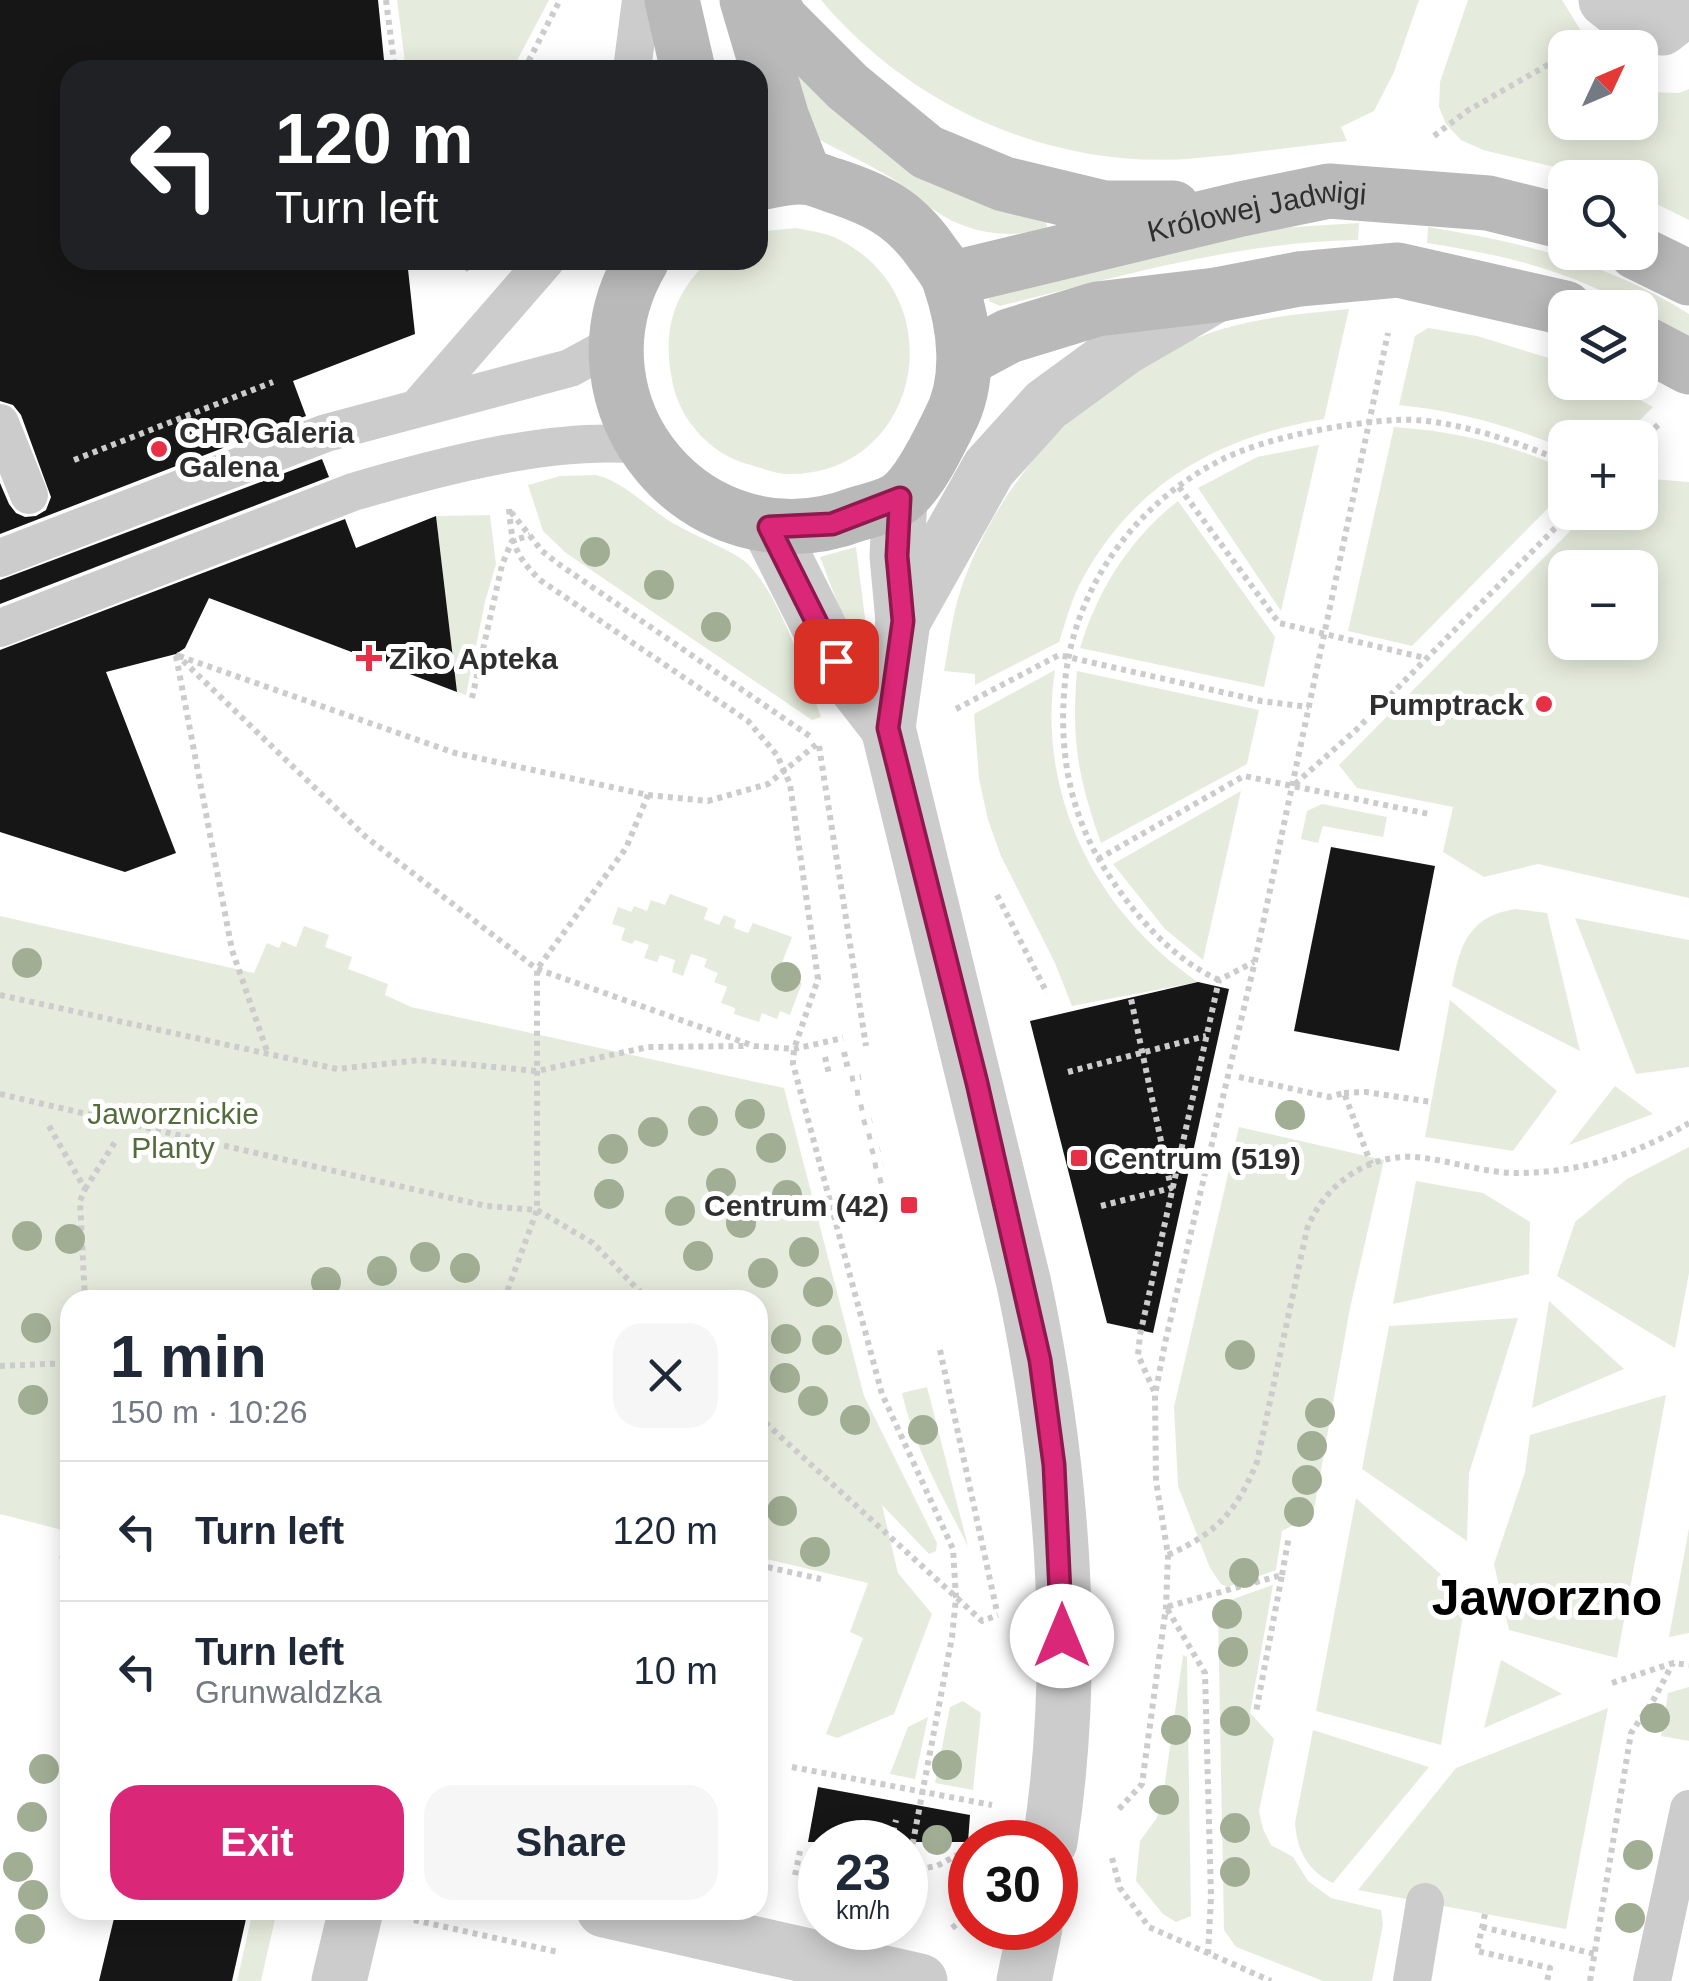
<!DOCTYPE html>
<html lang="en">
<head>
<meta charset="utf-8">
<style>
  :root { --surface:#fff; --page:#f6f6f7; --text:#1f2937; --muted:#747a83; --line:#e0e1e3; --accent:#db2777 }
  body { margin:0; font-family:Arial,sans-serif; background:var(--page); color:var(--text); height:100vh; display:flex; flex-direction:column; font-size:38px; white-space:nowrap }
  * { box-sizing:border-box; margin:0 }
  p { font-size:32px; color:var(--muted) }
  .icon { flex:none; width:55px; height:55px; fill:none; stroke:currentColor; stroke-width:2; stroke-linecap:round; stroke-linejoin:round }
  .map { position:relative; flex:1; overflow:hidden }
  .details { position:absolute; left:60px; top:1290px; width:708px; height:630px; display:flex; flex-direction:column; background:var(--surface); border-radius:30px; box-shadow:0 5px 25px #0003 }
  .details>* { flex:none }
  .top-card { position:absolute; left:60px; top:60px; width:708px; height:210px; border-radius:30px; box-shadow:0 5px 25px #0003; background:#202124; color:#fff; overflow:hidden }
  .needle { width:65px; rotate:46deg }
  .controls { position:absolute; left:1548px; top:30px; display:grid; gap:20px }
  .controls a { display:grid; place-items:center; width:110px; height:110px; border-radius:20px; background:var(--surface); box-shadow:0 5px 25px #0003; font-size:50px }
  .speed { position:absolute; left:798px; top:1820px; display:flex; gap:20px; font-size:50px; font-weight:700; text-align:center }
  .speed>* { display:grid; place-content:center; width:130px; height:130px; border-radius:50%; background:var(--surface); box-shadow:0 5px 25px #0003; line-height:1 }
  .speed small { font-size:25px; font-weight:400 }
  .speed .limit { border:15px solid #d22; background:#fff; color:#111 }
  .pin { position:absolute; display:grid; place-items:center; width:85px; height:85px; color:#fff; margin:-42px; border-radius:20px; box-shadow:0 5px 15px #0006 }
  .me { position:absolute; width:110px; margin:-55px; rotate:0deg; stroke-linejoin:round; filter:drop-shadow(0 0 8px #0008) }
  .turn { display:flex; align-items:center; gap:35px; height:210px; padding:0 50px; font-size:45px }
  .turn .icon { width:130px; height:130px; stroke-width:2.5 }
  .turn b { display:block; font-size:70px; line-height:85px }
  .round { display:grid; place-items:center; flex:none; width:105px; height:105px; border-radius:30px; background:var(--page) }
  .headline { display:flex; align-items:center; justify-content:space-between; height:170px; padding:0 50px }
  h1 { font-size:60px; font-weight:600; line-height:75px }
  .cta { display:flex; gap:20px; margin-top:auto; padding:20px 50px }
  .cta a { flex:1; height:115px; border-radius:30px; background:var(--accent); color:#fff; font-size:40px; font-weight:600; line-height:115px; text-align:center }
  .cta a+a { background:var(--page); color:var(--text) }
  ul { padding:0; list-style:none }
  li { display:flex; align-items:center; gap:30px; height:140px; padding:0 50px; border-top:2px solid var(--line) }
  li div { flex:1 }
  li b { display:block; font-size:38px }
  li em { font-style:normal }
  .map>svg:first-child { display:block }
  .green { fill:#e6ecdd; fill-rule:evenodd }
  .building { fill:#161616 }
  .lines { fill:none; stroke-linecap:round; stroke-linejoin:round }
  .path { stroke:#ccc; stroke-width:6; stroke-dasharray:5 5; stroke-linecap:butt }
  .lane { stroke:#ccc; stroke-width:38 }
  .street { stroke:#ccc; stroke-width:55 }
  .secondary { stroke:#b9b9b9; stroke-width:55 }
  .tree { fill:#a1ae94 }
  .route-casing { stroke:#8e194d; stroke-width:25 }
  .route { stroke:#db2777; stroke-width:18 }
  .poi-dot { fill:#e73046; stroke:#fff; stroke-width:4 }
  .labels { text-anchor:middle; dominant-baseline:central; stroke-width:10; stroke-linejoin:round; paint-order:stroke }
  .street-label { font-size:30px; fill:#2f2f2f; stroke:#fff }
  .poi-label { font-size:30px; font-weight:bold; fill:#2f2f2f; stroke:#fff; text-anchor:start }
  .park-label { font-size:30px; fill:#546c3c; stroke:#fff }
  .town-label { font-size:50px; font-weight:bold; fill:#000; stroke:#fff }
</style>
</head>
<body>
<div class="map">
<svg width="1689" height="1981" viewBox="0 0 1689 1981">
  <rect width="100%" height="100%" fill="#fff"/>
  <g class="green">
    <polygon points="397,0 549,0 512,70 406,70"/>
    <path d="M821 0H1419L1394 72 1374 111 1341 127 1347 141C1293 147 1240 155 1187 159 1048 168 910 106 821 0Z"/>
    <polygon points="1468,0 1562,0 1591,47 1565,48 1565,122 1640,122 1640,92 1679,93 1689,89 1689,220 1640,196 1640,178 1597,177 1483,150 1461,140 1446,124 1439,107 1440,82"/>
    <path d="M791 70 1045 216 1047 227C1010 241 967 233 934 210 917 199 902 183 883 173 863 161 841 152 820 140Z"/>
    <path d="M1359 223 1358 240C1236 242 1118 277 1000 306L989 301 990 295 1264 229Z"/>
    <path d="M1428 227C1521 242 1609 263 1689 314V340L1640 311V308L1633 307C1563 268 1506 256 1427 243Z"/>
    <path d="M796 228C810 231 828 233 840 240 957 300 919 478 785 474 773 473 759 467 747 464 711 454 681 421 673 385 662 334 671 296 709 260H758V232Z"/>
    <path d="M1349 309 1324 419C1219 437 1136 482 1083 578 1072 597 1066 621 1059 642L975 685V674L944 671C949 644 952 615 961 589 1000 472 1103 366 1222 329 1263 317 1306 313 1349 309Z"/>
    <path d="M1428 328 1477 336 1565 363V382L1611 383 1653 407 1623 437 1565 438V449C1512 426 1457 411 1399 405L1415 336Z"/>
    <path d="M1394 427C1454 431 1511 444 1565 469V491L1412 646 1348 631Z"/>
    <polygon points="1319,445 1281,611 1198,488 1257,457"/>
    <path d="M596 475C622 481 645 505 668 520 687 533 735 551 748 564 781 598 805 673 821 717L812 720 566 553 543 531 528 485 560 476Z"/>
    <path d="M1640 478 1689 482V898L1538 864 1484 877 1443 852 1453 807 1357 788 1339 765 1588 513 1640 512ZM1565 568H1640V642H1565Z"/>
    <path d="M1178 501 1275 637 1264 687 1080 648C1097 591 1130 538 1178 501Z"/>
    <polygon points="490,515 496,564 485,602 466,695 457,692 436,516"/>
    <polygon points="856,547 871,665 862,668 820,557"/>
    <path d="M1055 670C1036 795 1096 912 1198 982L1072 1006 1055 963 1001 856 988 820 979 779 974 714Z"/>
    <path d="M1077 671 1259 710 1247 764 1101 843C1078 778 1071 740 1077 671Z"/>
    <polygon points="1241,791 1203,960 1165,929 1113,864"/>
    <polygon points="1322,804 1387,817 1383,837 1323,826 1318,843 1301,839 1307,811"/>
    <polygon points="670,894 708,908 704,919 719,925 724,915 736,920 734,928 748,933 753,923 792,937 782,963 795,969 792,978 802,983 790,1015 780,1011 777,1019 762,1013 759,1022 734,1014 735,1008 721,1003 727,987 714,982 718,973 704,967 707,959 691,954 683,976 672,972 675,960 660,955 657,962 644,958 649,945 635,940 632,944 621,940 625,928 612,924 618,907 631,912 634,906 647,911 651,900 665,905"/>
    <path d="M1516 909 1547 913 1580 1051 1452 986C1460 944 1469 916 1516 909Z"/>
    <polygon points="0,916 254,973 267,943 279,948 282,941 296,947 304,926 329,935 325,947 352,957 348,969 388,984 385,995 411,1007 784,1088 864,1396 937,1543 936,1551 929,1554 882,1505 898,1573 932,1614 894,1714 837,1738 826,1734 863,1638 850,1632 868,1583 758,1557 758,1300 70,1300 70,1532 0,1514"/>
    <polygon points="1575,918 1689,940 1689,1067 1636,1074"/>
    <polygon points="1450,1000 1557,1091 1513,1151 1425,1137"/>
    <polygon points="1615,1086 1653,1114 1569,1145"/>
    <polygon points="1239,1127 1384,1160 1350,1308 1313,1515 1282,1531 1276,1570 1227,1587 1221,1584 1210,1568 1178,1486 1174,1407"/>
    <polygon points="1689,1147 1689,1273 1675,1348 1557,1276 1575,1222 1627,1179"/>
    <polygon points="1416,1181 1483,1193 1530,1222 1529,1274 1393,1304"/>
    <polygon points="1549,1301 1624,1369 1532,1408"/>
    <polygon points="1518,1318 1469,1473 1467,1541 1362,1469 1389,1326"/>
    <path d="M927 1387 968 1546C943 1497 914 1447 902 1393Z"/>
    <polygon points="1666,1395 1617,1658 1509,1630 1494,1564 1525,1472 1530,1435"/>
    <polygon points="1356,1498 1466,1597 1441,1745 1316,1711"/>
    <polygon points="1689,1528 1689,1633 1669,1637"/>
    <polygon points="1273,1585 1250,1713 1274,1739 1259,1811 1263,1829 1271,1845 1293,1857 1308,1881 1331,1898 1381,1910 1383,1924 1372,1981 1323,1981 1236,1947 1224,1930 1218,1614 1233,1599"/>
    <polygon points="1183,1655 1187,1657 1191,1916 1176,1922 1163,1914 1136,1881 1140,1841 1156,1819 1162,1803"/>
    <polygon points="1501,1660 1562,1694 1484,1728"/>
    <polygon points="1689,1687 1689,1741 1661,1736 1668,1693"/>
    <polygon points="963,1701 981,1713 973,1790 935,1783 950,1707"/>
    <polygon points="1608,1708 1566,1929 1358,1890 1456,1768"/>
    <polygon points="928,1717 915,1779 890,1774 908,1727"/>
    <path d="M1313 1730 1429 1767 1333 1883C1308 1871 1297 1851 1295 1823Z"/>
    <polygon points="253,1910 277,1910 261,1981 237,1981"/>
  </g>
  <g class="building">
    <polygon points="0,0 378,0 385,70 70,70 70,260 407,260 415,334 293,381 306,416 0,534 0,483 9,504 16,513 25,517 36,516 46,510 51,497 21,415 13,405 0,401"/>
    <polygon points="322,459 329,477 0,604 0,580"/>
    <polygon points="436,516 457,692 209,598 185,648 176,654 106,672 176,853 125,872 0,832 0,650 345,519 356,548"/>
    <polygon points="1331,847 1435,866 1399,1051 1294,1031"/>
    <polygon points="1198,982 1229,989 1153,1333 1107,1323 1030,1021"/>
    <polygon points="818,1787 970,1815 968,1842 808,1842"/>
    <polygon points="116,1910 248,1910 232,1981 99,1981"/>
  </g>
  <g class="lines">
    <g class="path">
      <polyline points="386,0 395,70"/>
      <polyline points="524,70 560,0"/>
      <polyline points="1434,136 1467,111 1565,55"/>
      <polyline points="460,260 469,270"/>
      <polyline points="1640,442 1661,422"/>
      <polyline points="74,460 273,382"/>
      <polyline points="1179,487 1279,623 1425,658"/>
      <path d="M509 509C512 544 514 554 540 580L748 721 777 755 790 784 818 979 794 1049 793 1064 882 1394 953 1549 956 1598 952 1637 905 1884"/>
      <polyline points="511,512 542,551 560,565 811,737"/>
      <polyline points="176,654 366,837 537,969 754,1046 794,1049 843,1038"/>
      <polyline points="176,656 232,950 268,1054"/>
      <polyline points="179,656 455,753 648,795 708,801 768,784 818,743"/>
      <polyline points="472,698 502,565 512,541 530,535"/>
      <polyline points="956,709 1059,655 1261,701 1309,707"/>
      <polyline points="819,746 866,1046"/>
      <polyline points="1295,784 1356,730 1571,512"/>
      <polyline points="1098,859 1244,776 1429,814"/>
      <polyline points="997,895 1047,993"/>
      <path d="M1219 980C1174 960 1137 918 1110 877 1070 818 1058 753 1065 682 1074 588 1135 504 1219 461 1265 437 1345 423 1396 420 1448 417 1517 442 1565 462"/>
      <polyline points="0,995 337,1069 420,1060 537,1071 648,1047 748,1046"/>
      <polyline points="844,1052 848,1069"/>
      <polyline points="825,1057 829,1074"/>
      <polyline points="1068,1072 1206,1036"/>
      <polyline points="1239,1077 1329,1097 1344,1093 1371,1164"/>
      <polyline points="850,1079 861,1077"/>
      <polyline points="855,1093 864,1092"/>
      <polyline points="1344,1093 1366,1092 1431,1102"/>
      <polyline points="0,1094 486,1206 537,1210 593,1243 648,1300"/>
      <polyline points="859,1108 868,1106"/>
      <polyline points="862,1123 872,1120"/>
      <polyline points="49,1126 85,1189 80,1201 85,1300"/>
      <polyline points="867,1137 876,1135"/>
      <polyline points="870,1152 880,1149"/>
      <polyline points="873,1166 883,1164"/>
      <polyline points="878,1181 887,1179"/>
      <polyline points="85,1189 115,1142"/>
      <polyline points="1101,1206 1171,1188 1131,999"/>
      <polyline points="504,1300 537,1210 537,969 626,848 648,795"/>
      <polyline points="940,1350 997,1612"/>
      <polyline points="0,1366 70,1363"/>
      <polyline points="1154,1391 1138,1355 1140,1335 1219,980 1254,962"/>
      <polyline points="758,1416 982,1621 998,1615"/>
      <path d="M1168 1555C1218 1532 1236 1512 1257 1462L1307 1229C1324 1185 1367 1154 1415 1157 1451 1160 1485 1174 1521 1173 1582 1172 1638 1154 1689 1123"/>
      <polyline points="62,1559 70,1536"/>
      <polyline points="758,1565 821,1579"/>
      <polyline points="1282,1575 1289,1536"/>
      <polyline points="758,1582 761,1566"/>
      <polyline points="1612,1683 1673,1663 1689,1665"/>
      <polyline points="792,1767 992,1805"/>
      <polyline points="1119,1809 1142,1784 1166,1607 1168,1555 1156,1481 1155,1395 1165,1343 1255,961 1388,333"/>
      <polyline points="891,1842 896,1820"/>
      <polyline points="1112,1858 1120,1888 1149,1927 1271,1981"/>
      <polyline points="908,1871 937,1866 970,1848"/>
      <polyline points="795,1875 800,1851"/>
      <polyline points="1485,1914 1477,1951 1550,1968 1547,1981"/>
      <polyline points="414,1920 558,1952"/>
      <polyline points="1482,1927 1595,1954"/>
      <polyline points="952,1928 970,1914"/>
      <polyline points="1208,1954 1211,1897 1205,1673 1166,1607 1282,1575 1256,1712"/>
      <polyline points="1590,1981 1631,1733 1654,1699 1673,1663"/>
    </g>
    <g class="lane">
      <polyline points="632,70 641,0"/>
      <polyline points="419,406 546,260"/>
      <polyline points="0,423 29,495"/>
      <polyline points="0,558 326,433 570,368 614,344"/>
      <path d="M0 628 353 492C438 467 553 436 641 445"/>
      <polyline points="1412,1981 1425,1902"/>
      <polyline points="1652,1981 1689,1809"/>
    </g>
    <g class="street">
      <polyline points="1606,0 1630,19 1662,28 1689,7"/>
      <path d="M900 498 897 556 903 621 888 728 1024 1284C1062 1465 1078 1659 1050 1842"/>
      <polyline points="769,527 836,661 888,728"/>
      <polyline points="903,621 989,468 1046,405 1124,348 1216,295"/>
      <polyline points="604,1910 920,1981"/>
      <polyline points="339,1981 356,1910"/>
      <polyline points="1024,1981 1035,1928"/>
    </g>
    <g class="secondary">
      <polyline points="672,0 688,70"/>
      <polyline points="747,0 782,118 805,177"/>
      <polyline points="769,0 782,21 848,87 927,152 1004,184 1104,208 1173,208"/>
      <polyline points="1636,252 1689,278"/>
      <path d="M642 260C556 405 700 574 857 514 870 510 889 506 900 498 920 483 938 444 949 422 972 380 965 326 950 282 947 271 937 260 930 250 903 212 875 199 832 185 823 182 812 177 803 177 788 176 772 181 758 183"/>
      <path id="s1" d="M950 279 1241 209 1329 191 1488 203 1565 222"/>
      <polyline points="1640,341 1689,367"/>
      <polyline points="966,359 1009,336 1097,309 1216,295 1299,279 1398,270 1565,308"/>
    </g>
  </g>
  <g class="tree">
    <circle cx="595" cy="552" r="15"/>
    <circle cx="659" cy="585" r="15"/>
    <circle cx="716" cy="627" r="15"/>
    <circle cx="27" cy="963" r="15"/>
    <circle cx="786" cy="977" r="15"/>
    <circle cx="750" cy="1114" r="15"/>
    <circle cx="1290" cy="1115" r="15"/>
    <circle cx="703" cy="1121" r="15"/>
    <circle cx="653" cy="1132" r="15"/>
    <circle cx="771" cy="1148" r="15"/>
    <circle cx="613" cy="1149" r="15"/>
    <circle cx="721" cy="1183" r="15"/>
    <circle cx="609" cy="1194" r="15"/>
    <circle cx="787" cy="1195" r="15"/>
    <circle cx="680" cy="1211" r="15"/>
    <circle cx="741" cy="1223" r="15"/>
    <circle cx="27" cy="1236" r="15"/>
    <circle cx="70" cy="1239" r="15"/>
    <circle cx="804" cy="1252" r="15"/>
    <circle cx="698" cy="1256" r="15"/>
    <circle cx="425" cy="1257" r="15"/>
    <circle cx="465" cy="1268" r="15"/>
    <circle cx="382" cy="1271" r="15"/>
    <circle cx="763" cy="1273" r="15"/>
    <circle cx="326" cy="1282" r="15"/>
    <circle cx="818" cy="1292" r="15"/>
    <circle cx="36" cy="1328" r="15"/>
    <circle cx="786" cy="1339" r="15"/>
    <circle cx="827" cy="1340" r="15"/>
    <circle cx="1240" cy="1355" r="15"/>
    <circle cx="785" cy="1378" r="15"/>
    <circle cx="33" cy="1400" r="15"/>
    <circle cx="813" cy="1401" r="15"/>
    <circle cx="1320" cy="1413" r="15"/>
    <circle cx="855" cy="1420" r="15"/>
    <circle cx="923" cy="1430" r="15"/>
    <circle cx="1312" cy="1446" r="15"/>
    <circle cx="1307" cy="1480" r="15"/>
    <circle cx="782" cy="1511" r="15"/>
    <circle cx="1299" cy="1512" r="15"/>
    <circle cx="815" cy="1552" r="15"/>
    <circle cx="1244" cy="1573" r="15"/>
    <circle cx="1227" cy="1614" r="15"/>
    <circle cx="1233" cy="1652" r="15"/>
    <circle cx="1655" cy="1718" r="15"/>
    <circle cx="1235" cy="1721" r="15"/>
    <circle cx="1176" cy="1730" r="15"/>
    <circle cx="947" cy="1765" r="15"/>
    <circle cx="44" cy="1769" r="15"/>
    <circle cx="1164" cy="1800" r="15"/>
    <circle cx="32" cy="1817" r="15"/>
    <circle cx="1235" cy="1828" r="15"/>
    <circle cx="937" cy="1840" r="15"/>
    <circle cx="1638" cy="1855" r="15"/>
    <circle cx="18" cy="1867" r="15"/>
    <circle cx="1235" cy="1872" r="15"/>
    <circle cx="33" cy="1895" r="15"/>
    <circle cx="1630" cy="1918" r="15"/>
    <circle cx="30" cy="1929" r="15"/>
  </g>
  <g class="lines">
    <defs>
      <polyline id="route" points="836,661 769,527 832,524 900,498 897,556 903,621 888,728 977,1083 1040,1360 1054,1465 1062,1636"/>
    </defs>
    <use href="#route" class="route-casing"/>
    <use href="#route" class="route"/>
  </g>
  <g class="poi-dot">
    <circle cx="159" cy="449" r="10"/>
    <path d="M364 643h10v10h10v10h-10v10h-10v-10h-10v-10h10z"/>
    <circle cx="1544" cy="704" r="10"/>
    <rect x="1069" y="1148" width="20" height="20" rx="5"/>
    <rect x="899" y="1195" width="20" height="20" rx="5"/>
  </g>
  <g class="labels">
    <g class="street-label">
      <text stroke="none"><textPath href="#s1" startOffset="315">Królowej Jadwigi</textPath></text>
    </g>
    <g class="poi-label">
      <text x="179" y="432">CHR Galeria<tspan x="179" dy="34">Galena</tspan></text>
      <text x="389" y="658">Ziko Apteka</text>
      <text x="1524" y="704" text-anchor="end">Pumptrack</text>
      <text x="1099" y="1158">Centrum (519)</text>
      <text x="889" y="1205" text-anchor="end">Centrum (42)</text>
    </g>
    <g class="park-label">
      <text x="173" y="1113">Jaworznickie<tspan x="173" dy="34">Planty</tspan></text>
    </g>
    <g class="town-label">
      <text x="1547" y="1598">Jaworzno</text>
    </g>
  </g>
</svg>
<div class="controls">
<a><svg class="needle" viewBox="-14 -14 28 28"><path d="M0-13l5 13h-10z" fill="#e53935"/><path d="M0 13l5-13h-10z" fill="#747a83"/></svg></a>
<a><svg class="icon" aria-label="search" viewBox="0 0 24 24"><circle cx="10" cy="10" r="6"/><path d="M15 15l6 6"/></svg></a>
<a><svg class="icon" aria-label="layers" viewBox="0 0 24 24"><path d="M12 4l9 5-9 5-9-5zM3 14l9 5 9-5"/></svg></a>
<a>+</a>
<a>−</a>
</div>
<div class="speed"><div>23<small>km/h</small></div><div class="limit">30</div></div>
<div class="pin" style="left:836px;top:661px;background:#d93025"><svg class="icon" aria-label="arrive" viewBox="0 0 24 24"><path d="M6 21V4h12l-3 4 3 4H6"/></svg></div>
<svg class="me" style="left:1062px;top:1636px" viewBox="-20 -20 40 40"><circle r="19" fill="#fff"/><path d="M0-13L10 11 0 6-10 11z" fill="#db2777"/></svg>
<div class="top-card">
<div class="turn"><svg class="icon" aria-label="left" viewBox="0 0 24 24"><path d="M17 20v-9H6M10 6l-5 5 5 5"/></svg><div><b>120 m</b>Turn left</div></div>
</div>
<section class="details">
<div class="headline"><div><h1>1 min</h1><p>150 m · 10:26</p></div><a class="round"><svg class="icon" aria-label="close" viewBox="0 0 24 24"><path d="M6 6l12 12M18 6L6 18"/></svg></a></div>
<ul>
<li><svg class="icon" aria-label="left" viewBox="0 0 24 24"><path d="M17 20v-9H6M10 6l-5 5 5 5"/></svg><div><b>Turn left</b></div><em>120 m</em></li>
<li><svg class="icon" aria-label="left" viewBox="0 0 24 24"><path d="M17 20v-9H6M10 6l-5 5 5 5"/></svg><div><b>Turn left</b><p>Grunwaldzka</p></div><em>10 m</em></li>
</ul>
<div class="cta"><a>Exit</a><a>Share</a></div>
</section>
</div>
</body>
</html>
